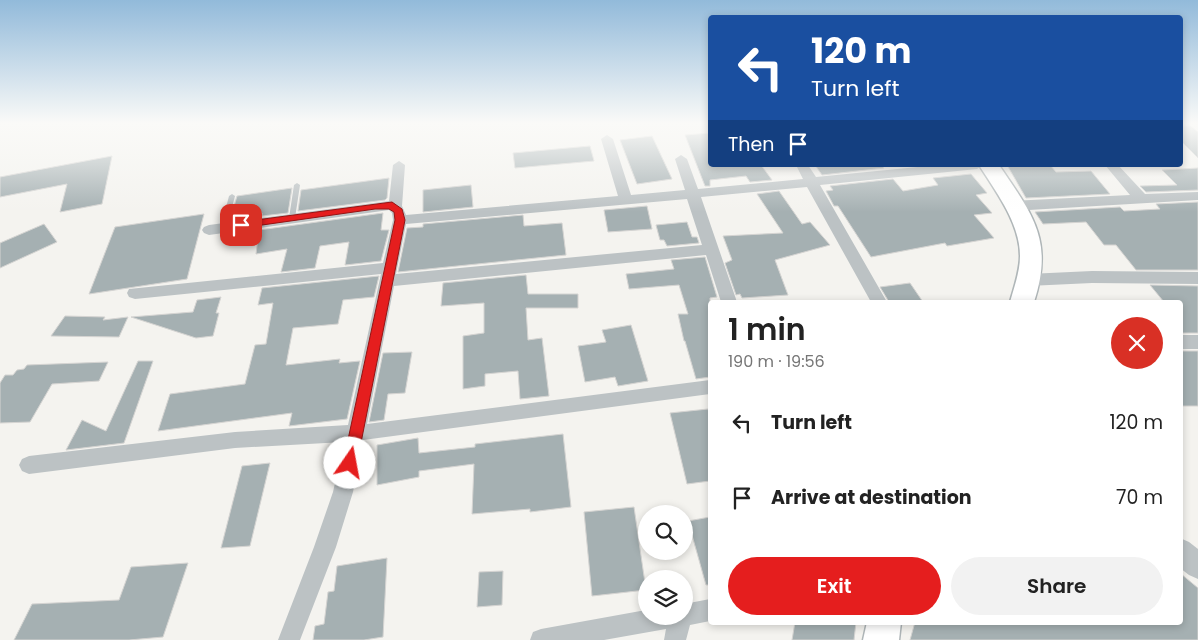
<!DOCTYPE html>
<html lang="en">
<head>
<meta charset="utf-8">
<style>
  :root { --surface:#fff; --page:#f2f2f2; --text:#222; --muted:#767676; --accent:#e51e1e }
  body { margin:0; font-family:Poppins,sans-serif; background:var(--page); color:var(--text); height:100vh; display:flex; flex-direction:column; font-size:19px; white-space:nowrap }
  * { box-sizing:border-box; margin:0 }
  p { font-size:16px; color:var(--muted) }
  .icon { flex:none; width:28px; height:28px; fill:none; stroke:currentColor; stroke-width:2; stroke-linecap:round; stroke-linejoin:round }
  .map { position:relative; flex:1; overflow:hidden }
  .details { position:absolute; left:708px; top:300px; width:475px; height:325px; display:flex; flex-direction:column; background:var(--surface); border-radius:5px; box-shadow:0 2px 8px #0003 }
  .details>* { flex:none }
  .hud { position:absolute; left:708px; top:15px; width:475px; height:152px; border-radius:5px; box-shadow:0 2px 8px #0003; background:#1a4fa0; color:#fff; overflow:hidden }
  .tools { position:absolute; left:638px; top:505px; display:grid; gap:10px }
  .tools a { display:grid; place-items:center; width:55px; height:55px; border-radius:50%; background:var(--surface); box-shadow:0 2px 8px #0003; font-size:25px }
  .pin { position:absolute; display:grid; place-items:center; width:42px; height:42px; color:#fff; margin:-21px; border-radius:10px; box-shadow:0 2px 8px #0006 }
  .me { position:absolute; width:55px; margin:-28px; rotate:12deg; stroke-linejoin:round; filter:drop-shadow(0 0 4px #0008) }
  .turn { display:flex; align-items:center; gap:18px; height:105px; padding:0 20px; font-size:22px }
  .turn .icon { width:65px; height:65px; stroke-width:2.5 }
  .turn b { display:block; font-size:35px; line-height:42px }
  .then { display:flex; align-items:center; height:48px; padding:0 20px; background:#0003; gap:10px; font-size:19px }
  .round { display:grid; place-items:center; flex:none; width:52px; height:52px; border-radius:26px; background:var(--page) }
  .overview { display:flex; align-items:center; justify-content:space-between; height:85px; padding:0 20px }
  h1 { font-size:30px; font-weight:600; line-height:38px }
  .primary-button { display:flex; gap:10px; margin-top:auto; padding:10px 20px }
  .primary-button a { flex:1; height:58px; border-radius:30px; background:var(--accent); color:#fff; font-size:20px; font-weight:600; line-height:58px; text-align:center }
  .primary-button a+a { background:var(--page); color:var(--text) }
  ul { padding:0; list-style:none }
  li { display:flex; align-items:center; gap:15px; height:75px; padding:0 20px }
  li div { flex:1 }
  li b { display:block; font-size:19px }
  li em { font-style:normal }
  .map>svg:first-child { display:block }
  .building { fill:#a5b0b2; stroke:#d5d4d2 }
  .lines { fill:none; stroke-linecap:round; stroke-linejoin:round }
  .primary-casing { stroke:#afb6b8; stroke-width:3 }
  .service { fill:#bcc2c4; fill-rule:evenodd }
  .minor { fill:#bcc2c4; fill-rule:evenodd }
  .tertiary { fill:#bcc2c4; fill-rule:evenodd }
  .primary { fill:#fff; fill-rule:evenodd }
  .route { fill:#e51e1e; stroke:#951414 }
</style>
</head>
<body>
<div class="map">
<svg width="1198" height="640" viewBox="0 0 1198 640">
  <rect width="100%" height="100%" fill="#f4f3ef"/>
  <g class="building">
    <polygon points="1180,126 1191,126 1198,132 1198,158 1180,140"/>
    <polygon points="710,133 710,165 761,165 772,180 750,182 746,176 710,180 710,186 705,186 685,135"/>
    <polygon points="652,136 672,179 637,184 620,140"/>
    <polygon points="590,146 594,161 515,168 513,153"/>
    <polygon points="112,156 102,204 60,212 67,184 0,197 0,177"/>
    <polygon points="815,165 881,165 884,168 822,175"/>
    <polygon points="1007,165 1050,165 1056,172 1091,171 1110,194 1026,198"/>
    <polygon points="1198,168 1198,190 1146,192 1140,186 1177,185 1162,170"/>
    <polygon points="971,174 987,193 976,195 992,213 974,215 994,238 947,246 945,243 871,257 838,206 834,206 826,191 833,190 830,186 893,179 903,191 938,185 933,178"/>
    <polygon points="389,178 387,198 385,200 298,211 301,190"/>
    <polygon points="471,185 473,207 423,212 423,190"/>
    <polygon points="292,188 288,213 262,216 262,213 231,217 237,196"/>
    <polygon points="779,191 802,224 810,222 830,245 775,260 788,295 742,298 740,294 736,295 725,263 732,260 723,236 783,233 757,194"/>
    <polygon points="1198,202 1198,270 1136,270 1116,245 1104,245 1086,222 1043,224 1035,212 1120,207 1124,211 1160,209 1156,204"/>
    <polygon points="647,206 652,229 608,232 604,210"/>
    <polygon points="383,213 381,230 389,230 381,261 345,265 349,242 320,246 315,268 281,272 287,249 256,254 259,230"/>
    <polygon points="204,214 187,279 89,294 115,227"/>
    <polygon points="523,215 524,226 562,223 566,255 398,272 407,228 423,227 423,224"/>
    <polygon points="687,222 692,237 697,237 699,243 667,246 664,240 660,240 656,225"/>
    <polygon points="44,224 57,242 0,268 0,243"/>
    <polygon points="705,257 717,297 710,298 710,377 696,379 685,341 684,341 678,314 688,314 679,285 629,289 626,274 674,269 671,260"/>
    <polygon points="526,275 528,294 578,294 578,308 526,308 528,340 542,338 549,396 520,399 518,371 485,374 485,386 463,389 463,336 484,333 484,303 441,306 443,283"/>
    <polygon points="379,276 374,297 343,300 338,324 293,328 286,365 340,359 339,363 360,361 347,419 289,426 292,413 158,431 170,394 245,384 255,345 266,344 273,303 258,305 262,288"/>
    <polygon points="910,283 923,302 889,302 880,287"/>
    <polygon points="1150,285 1198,286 1198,333 1180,333 1180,302 1164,302"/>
    <polygon points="221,297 216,313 219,313 213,336 196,338 131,317 193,312 197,300"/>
    <polygon points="65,316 105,317 103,320 128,317 119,337 51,336"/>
    <polygon points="631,325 648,381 618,386 615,377 585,382 578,346 606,342 602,330"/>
    <rect x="1180" y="351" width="18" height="55"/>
    <polygon points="412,352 405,393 388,394 384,420 369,422 383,353"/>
    <polygon points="138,361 153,361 124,443 66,450 82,420 106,431"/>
    <polygon points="108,362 99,381 52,384 30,422 0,423 0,383 5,375 13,375 17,370 24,369 27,365"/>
    <polygon points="708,409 710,417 710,481 687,484 670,413"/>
    <polygon points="563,434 571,507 530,512 530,509 472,514 474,464 419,471 419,477 377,485 377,445 418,438 419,453 475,447 475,444"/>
    <polygon points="270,463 250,546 221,548 242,466"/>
    <polygon points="634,507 646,590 592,596 584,512"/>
    <polygon points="710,517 710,585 706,585 688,521"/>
    <polygon points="387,558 383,637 364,640 313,640 315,626 324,624 328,592 334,591 337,566"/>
    <polygon points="188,563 163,637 129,640 14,640 32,604 119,600 131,567"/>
    <polygon points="503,571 502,605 477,607 479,572"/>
    <polygon points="1180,573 1198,588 1198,640 910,640 915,622 1180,622"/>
    <polygon points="795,622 856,622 854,640 792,640"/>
  </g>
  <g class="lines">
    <defs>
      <g id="primary">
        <path d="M979 165H999C1033 215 1054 241 1034 302H1010C1014 287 1020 272 1020 256 1020 223 996 192 979 165Z"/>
        <polygon points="867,622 901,622 899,640 863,640"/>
      </g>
    </defs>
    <use href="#primary" class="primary-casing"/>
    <g class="service">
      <polygon points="297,183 300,185 295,218 292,220 289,218 294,185"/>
      <polygon points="232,194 235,196 227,227 224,229 221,227 229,196"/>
    </g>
    <g class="minor">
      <path d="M607 135 613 139 631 195 685 190 675 159 681 155 687 159 698 189 803 179 796 165H808L816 177 938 165H983L977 169 820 185 887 302H871L807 187 701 197 737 302H721L706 255 394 286 367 424 710 380V394L363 440 353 492 336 547 300 640H278L314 547 333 492 344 442 235 448 29 474 22 471 19 465 22 459 29 456 235 432 348 425 381 274 135 299 129 297 127 293 129 289 383 263 393 220 392 213 389 210 209 235 204 233 202 230 204 227 209 225 389 201 393 165 399 161 405 165 402 206 406 215 618 196 601 139ZM687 199 702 245 396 274 406 224Z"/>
      <polygon points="1105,165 1118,165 1145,194 1198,192 1198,200 1013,211 1008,209 1006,206 1008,203 1013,201 1130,195"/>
      <polygon points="1092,271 1198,272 1198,284 1092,283 1028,286 1023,284 1020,280 1023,276 1028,274"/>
      <rect x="1180" y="335" width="18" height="14"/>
      <polygon points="710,599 710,621 690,625 686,640 664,640 666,629 604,640 530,640 533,632 541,629 646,610 646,616 684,616 684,604"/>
    </g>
    <polygon class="tertiary" points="1180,538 1189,542 1198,549 1198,579 1189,575 1180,568"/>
    <use href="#primary" class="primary"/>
  </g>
  <linearGradient id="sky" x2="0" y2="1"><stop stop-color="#92bada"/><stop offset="0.58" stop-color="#fafaf8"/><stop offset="1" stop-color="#fafaf8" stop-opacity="0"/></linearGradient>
  <rect width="1198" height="212" fill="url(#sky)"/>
  <polygon class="route" points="392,202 402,209 405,220 357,463 355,467 350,469 345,467 343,463 395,220 394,212 389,209 375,209 241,228 236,225 241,222"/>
</svg>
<div class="tools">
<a><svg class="icon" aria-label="search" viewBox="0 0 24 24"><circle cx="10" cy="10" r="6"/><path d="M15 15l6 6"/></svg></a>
<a><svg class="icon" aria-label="layers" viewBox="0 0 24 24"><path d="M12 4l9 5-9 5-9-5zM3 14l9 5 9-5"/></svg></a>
</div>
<div class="pin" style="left:241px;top:225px;background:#d93025"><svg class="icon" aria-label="arrive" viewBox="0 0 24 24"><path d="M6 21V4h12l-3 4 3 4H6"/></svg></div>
<svg class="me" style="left:350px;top:463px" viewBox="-20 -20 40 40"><circle r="19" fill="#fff"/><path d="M0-13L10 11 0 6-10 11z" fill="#e51e1e"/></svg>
<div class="hud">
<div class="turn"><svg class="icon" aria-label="left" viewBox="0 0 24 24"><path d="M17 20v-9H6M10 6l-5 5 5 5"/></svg><div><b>120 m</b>Turn left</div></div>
<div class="then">Then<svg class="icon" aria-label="arrive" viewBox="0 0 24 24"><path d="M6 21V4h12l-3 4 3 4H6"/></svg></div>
</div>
<section class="details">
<div class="overview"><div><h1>1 min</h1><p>190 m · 19:56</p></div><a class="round" style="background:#d93025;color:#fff"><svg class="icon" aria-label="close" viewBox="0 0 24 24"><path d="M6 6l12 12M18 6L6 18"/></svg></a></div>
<ul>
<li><svg class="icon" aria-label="left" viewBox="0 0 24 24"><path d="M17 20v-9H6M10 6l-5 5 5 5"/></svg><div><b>Turn left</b></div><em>120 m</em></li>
<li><svg class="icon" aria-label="arrive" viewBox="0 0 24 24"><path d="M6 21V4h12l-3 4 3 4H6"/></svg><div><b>Arrive at destination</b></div><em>70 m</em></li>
</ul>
<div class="primary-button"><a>Exit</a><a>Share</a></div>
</section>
</div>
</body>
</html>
